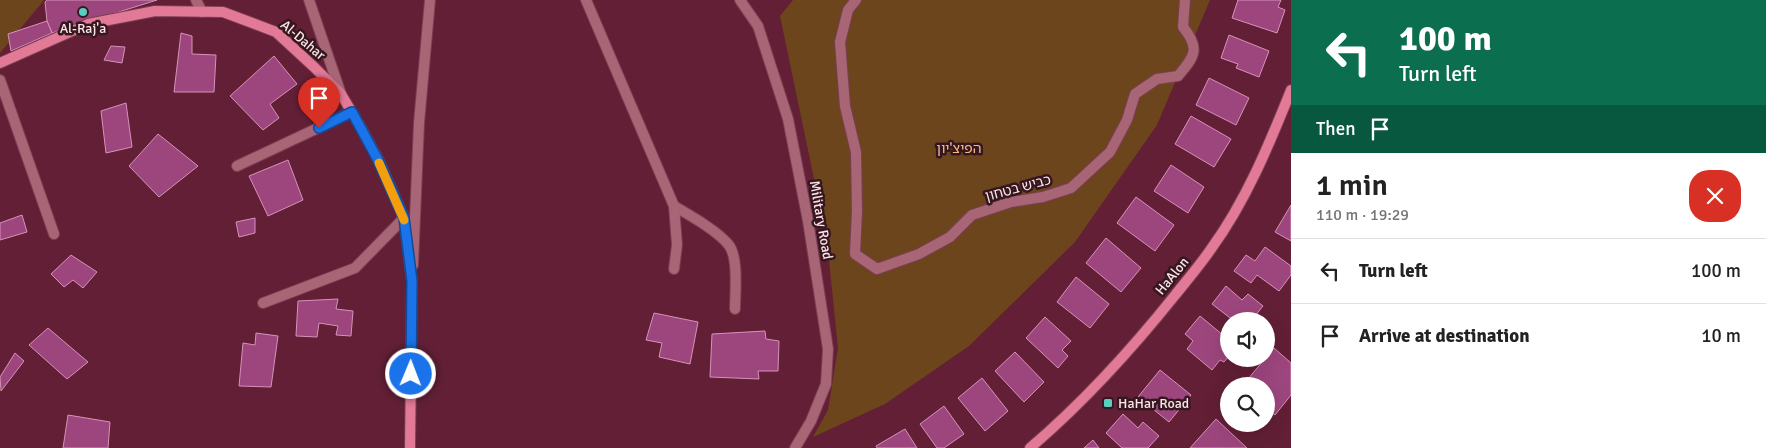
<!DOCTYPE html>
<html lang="en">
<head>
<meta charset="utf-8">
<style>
  :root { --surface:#fff; --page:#f2f2f2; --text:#222; --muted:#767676; --line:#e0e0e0 }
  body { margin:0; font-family:Signika,"Noto Sans Hebrew",sans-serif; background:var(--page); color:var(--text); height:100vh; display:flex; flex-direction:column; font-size:19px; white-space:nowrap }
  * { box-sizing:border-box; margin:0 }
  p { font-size:16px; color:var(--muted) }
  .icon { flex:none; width:28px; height:28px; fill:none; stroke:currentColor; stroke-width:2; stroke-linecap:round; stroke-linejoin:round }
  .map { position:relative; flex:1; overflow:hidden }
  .details { display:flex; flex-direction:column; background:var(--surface); width:475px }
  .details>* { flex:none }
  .top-card { background:#0b6e4f; color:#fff; overflow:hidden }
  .controls { position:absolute; left:1220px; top:312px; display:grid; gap:10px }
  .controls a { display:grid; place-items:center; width:55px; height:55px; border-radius:50%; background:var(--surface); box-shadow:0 5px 20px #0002; font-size:25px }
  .pin { position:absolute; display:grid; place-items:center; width:42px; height:42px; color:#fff; margin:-51px -21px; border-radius:50% 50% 50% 0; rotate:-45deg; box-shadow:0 0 5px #0007 }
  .pin .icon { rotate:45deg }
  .me { position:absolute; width:55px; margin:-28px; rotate:1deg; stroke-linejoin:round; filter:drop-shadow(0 0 4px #0008) }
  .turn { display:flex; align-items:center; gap:18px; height:105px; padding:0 25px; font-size:22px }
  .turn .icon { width:65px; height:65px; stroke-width:2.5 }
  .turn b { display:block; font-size:35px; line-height:42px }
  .then { display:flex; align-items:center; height:48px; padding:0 25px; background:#0003; gap:10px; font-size:19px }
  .round { display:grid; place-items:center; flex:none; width:52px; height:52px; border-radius:20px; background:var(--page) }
  .head { display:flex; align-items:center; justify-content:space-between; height:85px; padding:0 25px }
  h1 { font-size:30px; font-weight:600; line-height:38px }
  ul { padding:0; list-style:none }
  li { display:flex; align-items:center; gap:15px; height:65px; padding:0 25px; border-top:1px solid var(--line) }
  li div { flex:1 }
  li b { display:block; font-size:19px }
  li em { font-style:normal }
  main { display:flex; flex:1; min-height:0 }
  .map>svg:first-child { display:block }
  .green { fill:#6d451d }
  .building { fill:#9d467e; stroke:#d792bb }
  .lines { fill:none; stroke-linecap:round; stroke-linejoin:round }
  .lane-casing { stroke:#7b3e52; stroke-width:12 }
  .street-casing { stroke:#7b3e52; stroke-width:12 }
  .secondary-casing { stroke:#7b3e52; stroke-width:12 }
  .lane { stroke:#a76576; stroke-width:10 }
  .street { stroke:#a76576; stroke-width:10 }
  .secondary { stroke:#e27996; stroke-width:10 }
  .route-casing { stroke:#114b97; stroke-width:12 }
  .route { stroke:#1a73e8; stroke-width:9 }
  .slow { stroke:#f59e0b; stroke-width:9 }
  .poi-dot { fill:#59cebe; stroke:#35171f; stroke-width:2 }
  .labels { text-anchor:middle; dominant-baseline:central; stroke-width:5; stroke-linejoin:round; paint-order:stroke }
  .poi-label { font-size:14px; fill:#fee3e9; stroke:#35171f }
  .street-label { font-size:14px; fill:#fee3e9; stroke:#35171f }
  .park-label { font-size:14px; fill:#f6bb84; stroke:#35171f }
</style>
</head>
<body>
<main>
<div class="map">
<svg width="1291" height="448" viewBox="0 0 1291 448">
  <rect width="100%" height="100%" fill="#621f35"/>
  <g class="green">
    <polygon points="0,0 44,0 0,53"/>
    <polygon points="793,0 1210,0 1157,125 1075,242 969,346 885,404 813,437 828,410 838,348 827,241 780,16"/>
  </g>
  <g class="building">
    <polygon points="47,0 157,0 52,33 47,21 45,2"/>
    <polygon points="1238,0 1281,0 1278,7 1285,10 1277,33 1232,18"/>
    <polygon points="47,21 52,33 11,51 8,34"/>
    <polygon points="181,33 192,36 192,54 216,55 214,92 174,92"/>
    <polygon points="1229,35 1269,51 1259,77 1236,68 1238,64 1221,58"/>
    <polygon points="111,46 125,47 122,63 104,60"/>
    <polygon points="274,56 297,84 270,104 279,118 263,130 230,96"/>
    <polygon points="1209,78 1249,98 1236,125 1196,105"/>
    <polygon points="126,103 132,147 106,153 101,111"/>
    <polygon points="1191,116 1231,139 1214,167 1175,144"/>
    <polygon points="158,134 198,166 159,197 129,166"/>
    <polygon points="288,160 303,200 268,216 249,176"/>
    <polygon points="1171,165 1204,187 1188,213 1154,191"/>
    <polygon points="1136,197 1174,225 1155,251 1117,223"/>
    <polygon points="1291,205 1291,241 1275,232"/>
    <polygon points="22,215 27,232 0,240 0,223"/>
    <polygon points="255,218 255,233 239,237 236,222"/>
    <polygon points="1106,238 1141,268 1121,292 1086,263"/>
    <polygon points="1265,247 1291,266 1291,275 1279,291 1257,275 1251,283 1234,271 1246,255 1255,261"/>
    <polygon points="71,255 97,272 83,288 73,280 64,287 51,274"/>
    <polygon points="1076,277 1109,304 1090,328 1057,302"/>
    <polygon points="1226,286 1242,300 1248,294 1263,306 1251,321 1234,321 1212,304"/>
    <polygon points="338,299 336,309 353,311 351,336 336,335 338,326 319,323 317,337 296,336 298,301"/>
    <polygon points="654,313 698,322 690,364 659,357 662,343 646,340"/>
    <polygon points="1200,316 1229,340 1229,356 1224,362 1220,360 1212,370 1187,349 1193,341 1185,334"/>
    <polygon points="1045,317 1071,341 1062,350 1068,356 1058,368 1026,338"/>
    <polygon points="48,328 88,362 67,379 29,345"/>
    <polygon points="765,331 766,339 779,341 778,371 758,371 759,379 710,377 712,334"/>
    <polygon points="256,333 278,336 271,387 239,386 243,343 255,345"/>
    <polygon points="1274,348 1291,363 1291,395 1275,415 1266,408 1266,386 1242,386"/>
    <polygon points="1015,352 1044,382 1024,402 995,371"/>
    <polygon points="15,353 24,361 1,391 0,377"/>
    <polygon points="1160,370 1191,395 1169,422 1138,397"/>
    <polygon points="982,378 1008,411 985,431 958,398"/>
    <polygon points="944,406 964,434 944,448 937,448 920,424"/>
    <polygon points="1123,414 1138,428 1143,422 1159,436 1148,448 1122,448 1106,433"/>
    <polygon points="68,415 110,422 108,448 63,448"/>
    <polygon points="1216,419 1247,448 1190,448"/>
    <polygon points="905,429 917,448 877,448 876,446"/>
    <polygon points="1093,440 1099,448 1084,448"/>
  </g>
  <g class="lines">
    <defs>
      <g id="lane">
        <polyline points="740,0 758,26 788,119 808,221 828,349 826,384 811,421 795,448"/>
        <path d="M856 0 848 10 840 42 845 106 856 152 857 211 855 254 877 269 919 254 950 237 972 215 1011 202 1043 197 1071 188 1110 152 1127 120 1135 94 1157 79 1178 76C1194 57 1201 49 1183 27L1185 0"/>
        <path d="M674 206C691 216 716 230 728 244 739 256 735 293 735 309"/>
      </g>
      <g id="street">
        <polyline points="196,0 202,12"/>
        <polyline points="309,0 341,94"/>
        <polyline points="586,0 674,206 677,245 674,269"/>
        <polyline points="0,80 54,234"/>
        <polyline points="237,166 352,112"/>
        <polyline points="413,265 419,123 430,0"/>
        <polyline points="263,303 355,268 404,218"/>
      </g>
      <g id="secondary">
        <polyline points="0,63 88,24 155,11 223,12 276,32 314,67 341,94 360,126 378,159 404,218 412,281 410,448"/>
        <path d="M1030 448C1084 402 1132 349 1176 294 1188 279 1200 265 1211 249 1246 201 1269 145 1291 90"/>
      </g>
    </defs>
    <use href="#lane" class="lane-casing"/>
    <use href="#street" class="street-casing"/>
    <use href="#secondary" class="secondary-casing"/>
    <use href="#lane" class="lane"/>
    <use href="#street" class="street"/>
    <use href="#secondary" class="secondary"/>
  </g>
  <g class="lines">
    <defs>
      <polyline id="route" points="319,128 352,112 378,160 404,218 412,281 411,374"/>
    </defs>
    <use href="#route" class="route-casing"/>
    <use href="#route" class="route"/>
    <polyline class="slow" points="379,163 404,220"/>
  </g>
  <g class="poi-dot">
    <circle cx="83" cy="12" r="5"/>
    <rect x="1103" y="398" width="10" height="10" rx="2.5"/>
  </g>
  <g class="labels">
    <g class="poi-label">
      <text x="83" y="28">Al-Raj'a</text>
      <text x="1118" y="403" text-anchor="start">HaHar Road</text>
    </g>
    <g class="street-label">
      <text transform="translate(303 40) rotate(40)">Al-Dahar</text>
      <text transform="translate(1018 188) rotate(-15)">כביש בטחון</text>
      <text transform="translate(821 220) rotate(80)">Military Road</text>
      <text transform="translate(1172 276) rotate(-51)">HaAlon</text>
    </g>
    <g class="park-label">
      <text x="959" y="148">הפיצ'יון</text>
    </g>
  </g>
</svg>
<div class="controls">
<a><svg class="icon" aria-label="sound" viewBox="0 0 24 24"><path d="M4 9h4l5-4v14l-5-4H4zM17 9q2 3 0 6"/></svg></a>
<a><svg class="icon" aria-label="search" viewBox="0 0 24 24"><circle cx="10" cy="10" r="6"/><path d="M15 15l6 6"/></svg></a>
</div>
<div class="pin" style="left:319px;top:128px;background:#d93025"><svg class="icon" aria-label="arrive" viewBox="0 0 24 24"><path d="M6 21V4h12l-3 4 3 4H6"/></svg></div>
<svg class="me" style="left:411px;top:374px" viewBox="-20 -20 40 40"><circle r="17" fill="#1a73e8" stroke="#fff" stroke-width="3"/><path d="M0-11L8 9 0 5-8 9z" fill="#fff"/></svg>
</div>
<section class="details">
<div class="top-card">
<div class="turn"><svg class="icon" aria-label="left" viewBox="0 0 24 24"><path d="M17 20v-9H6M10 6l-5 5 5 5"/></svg><div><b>100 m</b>Turn left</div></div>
<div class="then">Then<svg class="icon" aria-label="arrive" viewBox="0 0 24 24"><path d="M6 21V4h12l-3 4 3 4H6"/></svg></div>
</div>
<div class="head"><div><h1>1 min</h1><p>110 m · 19:29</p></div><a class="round" style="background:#d93025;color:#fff"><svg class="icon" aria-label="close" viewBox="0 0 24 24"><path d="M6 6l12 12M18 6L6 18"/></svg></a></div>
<ul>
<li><svg class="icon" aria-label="left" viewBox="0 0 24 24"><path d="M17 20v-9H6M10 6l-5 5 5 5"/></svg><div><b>Turn left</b></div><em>100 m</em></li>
<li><svg class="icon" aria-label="arrive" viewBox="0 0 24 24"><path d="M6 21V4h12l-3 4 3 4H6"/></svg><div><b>Arrive at destination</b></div><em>10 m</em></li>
</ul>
</section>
</main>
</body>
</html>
